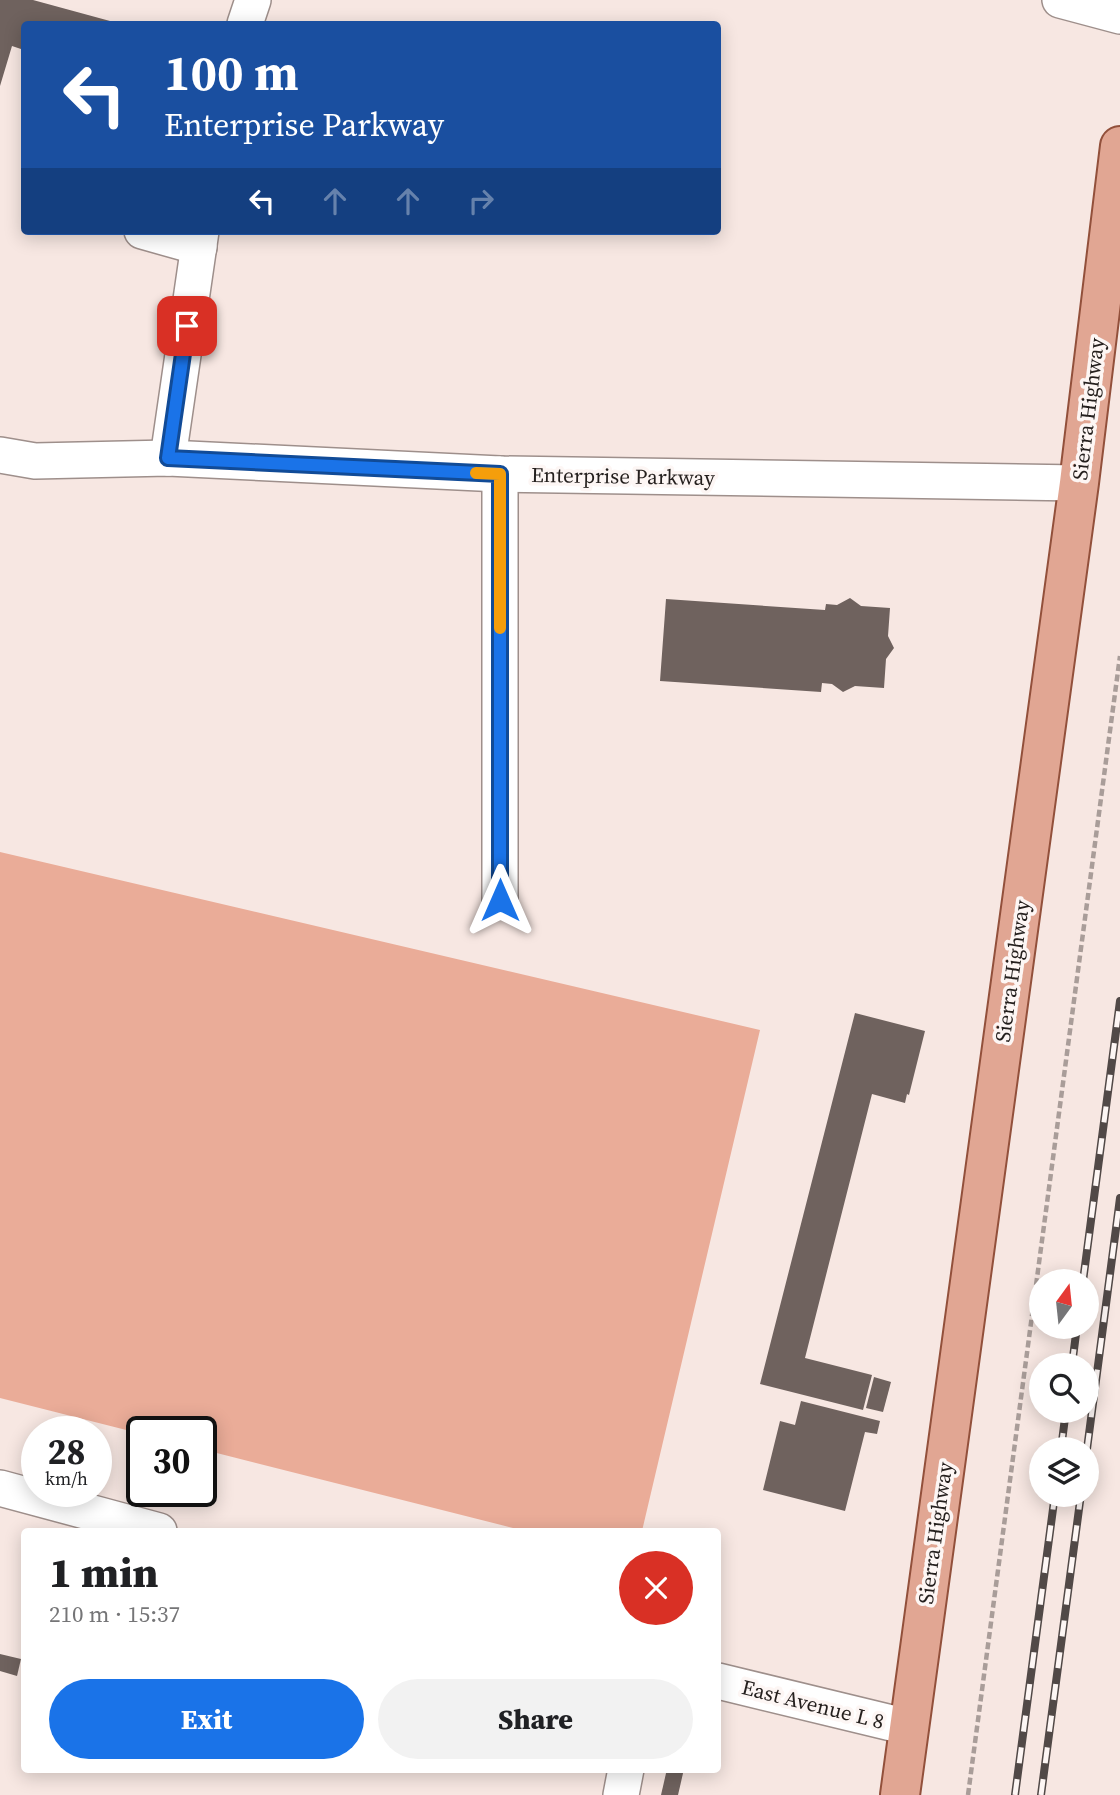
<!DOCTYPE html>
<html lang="en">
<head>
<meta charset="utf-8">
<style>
  :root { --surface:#fff; --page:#f2f2f2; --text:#202124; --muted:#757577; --accent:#1a73e8 }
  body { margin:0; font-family:"Source Serif 4",serif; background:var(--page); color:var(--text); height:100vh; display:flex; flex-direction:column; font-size:26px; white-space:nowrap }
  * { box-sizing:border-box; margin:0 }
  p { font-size:23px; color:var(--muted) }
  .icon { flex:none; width:38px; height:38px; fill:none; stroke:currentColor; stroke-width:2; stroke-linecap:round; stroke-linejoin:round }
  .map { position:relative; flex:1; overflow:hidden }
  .drawer { position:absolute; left:21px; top:1528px; width:700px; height:245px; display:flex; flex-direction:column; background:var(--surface); border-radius:7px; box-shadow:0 4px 18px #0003 }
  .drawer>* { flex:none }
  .top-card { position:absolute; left:21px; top:21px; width:700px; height:214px; border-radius:7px; box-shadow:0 4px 18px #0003; background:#1a4fa0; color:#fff; overflow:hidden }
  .needle { width:46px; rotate:15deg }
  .tools { position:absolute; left:1029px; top:1269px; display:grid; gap:14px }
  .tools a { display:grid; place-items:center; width:70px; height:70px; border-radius:50%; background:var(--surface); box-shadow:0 4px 18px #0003; font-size:35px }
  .speed { position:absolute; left:21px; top:1416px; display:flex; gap:14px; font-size:35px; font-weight:700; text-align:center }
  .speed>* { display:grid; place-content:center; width:91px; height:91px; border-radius:50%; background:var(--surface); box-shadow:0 4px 18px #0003; line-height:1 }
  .speed small { font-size:18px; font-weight:400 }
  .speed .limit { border:4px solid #111; border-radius:10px; background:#fff; color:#111 }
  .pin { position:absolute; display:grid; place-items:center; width:60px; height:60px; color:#fff; margin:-30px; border-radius:14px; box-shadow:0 4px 10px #0006 }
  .me { position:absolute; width:77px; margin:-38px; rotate:0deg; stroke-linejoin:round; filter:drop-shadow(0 0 5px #0008) }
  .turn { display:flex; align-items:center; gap:24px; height:147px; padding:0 28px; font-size:32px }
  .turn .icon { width:91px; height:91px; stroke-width:2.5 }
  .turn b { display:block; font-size:49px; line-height:60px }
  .lanes { display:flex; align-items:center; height:66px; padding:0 28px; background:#0003; justify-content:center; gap:35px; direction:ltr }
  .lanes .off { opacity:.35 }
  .round { display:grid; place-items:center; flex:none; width:74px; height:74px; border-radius:37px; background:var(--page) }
  .headline { display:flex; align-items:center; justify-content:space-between; height:119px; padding:0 28px }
  h1 { font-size:42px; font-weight:800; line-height:52px }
  .cta { display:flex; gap:14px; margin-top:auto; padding:14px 28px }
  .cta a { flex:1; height:80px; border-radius:42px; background:var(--accent); color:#fff; font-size:28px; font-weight:800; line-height:80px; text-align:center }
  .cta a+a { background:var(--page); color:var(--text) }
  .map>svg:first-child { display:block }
  .green { fill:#eaac98 }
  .building { fill:#6f625e }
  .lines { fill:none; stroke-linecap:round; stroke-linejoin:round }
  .minor-casing { stroke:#9e8f8b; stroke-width:38 }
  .major-casing { stroke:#92503b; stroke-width:42 }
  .path { stroke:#a99d99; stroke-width:4.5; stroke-dasharray:7 3.5; stroke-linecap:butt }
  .minor { stroke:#fff; stroke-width:35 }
  .major { stroke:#e1a693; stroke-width:38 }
  .rail-casing { stroke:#514947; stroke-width:8 }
  .rail { stroke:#fdf6f4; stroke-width:5; stroke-dasharray:16; stroke-linecap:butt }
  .route-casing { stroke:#114b97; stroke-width:18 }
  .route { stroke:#1a73e8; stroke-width:12 }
  .slow { stroke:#f59e0b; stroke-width:12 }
  .labels { text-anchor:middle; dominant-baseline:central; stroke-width:7; stroke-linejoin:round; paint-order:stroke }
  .street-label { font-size:21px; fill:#241f1d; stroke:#fdf6f4 }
</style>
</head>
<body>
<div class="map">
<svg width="1120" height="1795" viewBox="0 0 1120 1795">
  <rect width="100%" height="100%" fill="#f7e7e2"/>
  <polygon class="green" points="0,852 760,1030 642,1531 525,1531 201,1449 201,1432 142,1432 142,1434 0,1398"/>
  <g class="building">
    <polygon points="0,0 33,0 121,24 24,24 24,50 12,46 0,86"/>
    <polygon points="850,598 861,606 890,608 888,636 894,648 886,659 884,688 855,686 843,692 832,684 822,683 821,692 660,681 666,599 825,610 826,604 837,605"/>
    <polygon points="855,1013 925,1031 909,1095 907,1094 905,1103 872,1094 805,1358 872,1375 863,1410 760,1384"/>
    <polygon points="874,1377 891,1382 883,1412 866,1408"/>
    <polygon points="801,1401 880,1421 877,1434 865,1432 845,1511 763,1490 780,1421 795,1425"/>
    <polygon points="0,1654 21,1659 17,1676 0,1671"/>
    <polygon points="667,1769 684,1769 678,1795 661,1795"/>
  </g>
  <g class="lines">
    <defs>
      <g id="minor">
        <polyline points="1060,0 1120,16"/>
        <polyline points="245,24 253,0"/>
        <polyline points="142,231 199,247"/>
        <polyline points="0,455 35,461 168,458 500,474 1079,483"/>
        <polyline points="168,458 201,231"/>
        <polyline points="500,474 500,900"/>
        <polyline points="0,1488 159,1531"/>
        <polyline points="718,1681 908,1727"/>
        <polyline points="621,1795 626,1769"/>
      </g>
      <polyline id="major" points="900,1795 1079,483 1120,146"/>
    </defs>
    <use href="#minor" class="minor-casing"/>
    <use href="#major" class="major-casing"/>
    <polyline class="path" points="968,1795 1120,656"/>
    <use href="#minor" class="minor"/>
    <use href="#major" class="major"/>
    <defs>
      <g id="rail">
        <polyline points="1083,1281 1120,1001"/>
        <polyline points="1072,1365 1077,1326"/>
        <polyline points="1061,1449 1066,1410"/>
        <polyline points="1087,1449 1120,1198"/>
        <polyline points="1015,1795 1055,1494"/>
        <polyline points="1041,1795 1081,1494"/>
      </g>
    </defs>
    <use href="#rail" class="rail-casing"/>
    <use href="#rail" class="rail"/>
  </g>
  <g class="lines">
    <defs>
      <polyline id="route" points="187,326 168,458 500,474 500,900"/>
    </defs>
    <use href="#route" class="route-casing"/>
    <use href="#route" class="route"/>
    <polyline class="slow" points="476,473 500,474 500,628"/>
  </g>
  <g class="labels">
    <g class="street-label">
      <text transform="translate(1088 409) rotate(-83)">Sierra Highway</text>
      <text transform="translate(623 476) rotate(1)">Enterprise Parkway</text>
      <text transform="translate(1012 971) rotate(-82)">Sierra Highway</text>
      <text transform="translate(935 1533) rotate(-82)">Sierra Highway</text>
      <text transform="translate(813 1704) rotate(14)">East Avenue L 8</text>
    </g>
  </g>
</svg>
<div class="tools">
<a><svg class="needle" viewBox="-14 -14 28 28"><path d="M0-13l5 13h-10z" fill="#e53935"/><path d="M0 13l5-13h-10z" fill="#757577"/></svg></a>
<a><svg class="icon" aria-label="search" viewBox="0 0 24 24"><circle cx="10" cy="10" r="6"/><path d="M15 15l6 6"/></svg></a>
<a><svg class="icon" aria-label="layers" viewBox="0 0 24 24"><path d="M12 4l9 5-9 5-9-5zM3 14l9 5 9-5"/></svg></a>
</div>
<div class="speed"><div>28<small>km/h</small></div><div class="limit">30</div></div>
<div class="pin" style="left:187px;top:326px;background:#d93025"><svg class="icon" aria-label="arrive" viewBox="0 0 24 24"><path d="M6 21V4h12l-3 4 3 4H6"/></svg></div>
<svg class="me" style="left:500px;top:900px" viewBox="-20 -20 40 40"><path d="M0-17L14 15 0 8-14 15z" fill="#1a73e8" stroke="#fff" stroke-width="4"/></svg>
<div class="top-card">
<div class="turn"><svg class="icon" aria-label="left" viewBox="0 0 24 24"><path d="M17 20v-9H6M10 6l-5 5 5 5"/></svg><div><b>100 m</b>Enterprise Parkway</div></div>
<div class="lanes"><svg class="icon" aria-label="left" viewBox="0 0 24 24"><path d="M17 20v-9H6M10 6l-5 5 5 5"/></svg><svg class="icon off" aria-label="ahead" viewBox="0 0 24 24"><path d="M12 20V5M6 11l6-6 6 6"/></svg><svg class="icon off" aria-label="ahead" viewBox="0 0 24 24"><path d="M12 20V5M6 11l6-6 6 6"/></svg><svg class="icon off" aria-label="right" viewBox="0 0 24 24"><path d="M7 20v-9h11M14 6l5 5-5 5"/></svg></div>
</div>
<section class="drawer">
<div class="headline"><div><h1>1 min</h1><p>210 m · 15:37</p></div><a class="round" style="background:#d93025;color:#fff"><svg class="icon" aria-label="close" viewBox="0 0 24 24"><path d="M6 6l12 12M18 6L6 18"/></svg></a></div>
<div class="cta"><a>Exit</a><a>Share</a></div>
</section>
</div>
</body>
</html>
